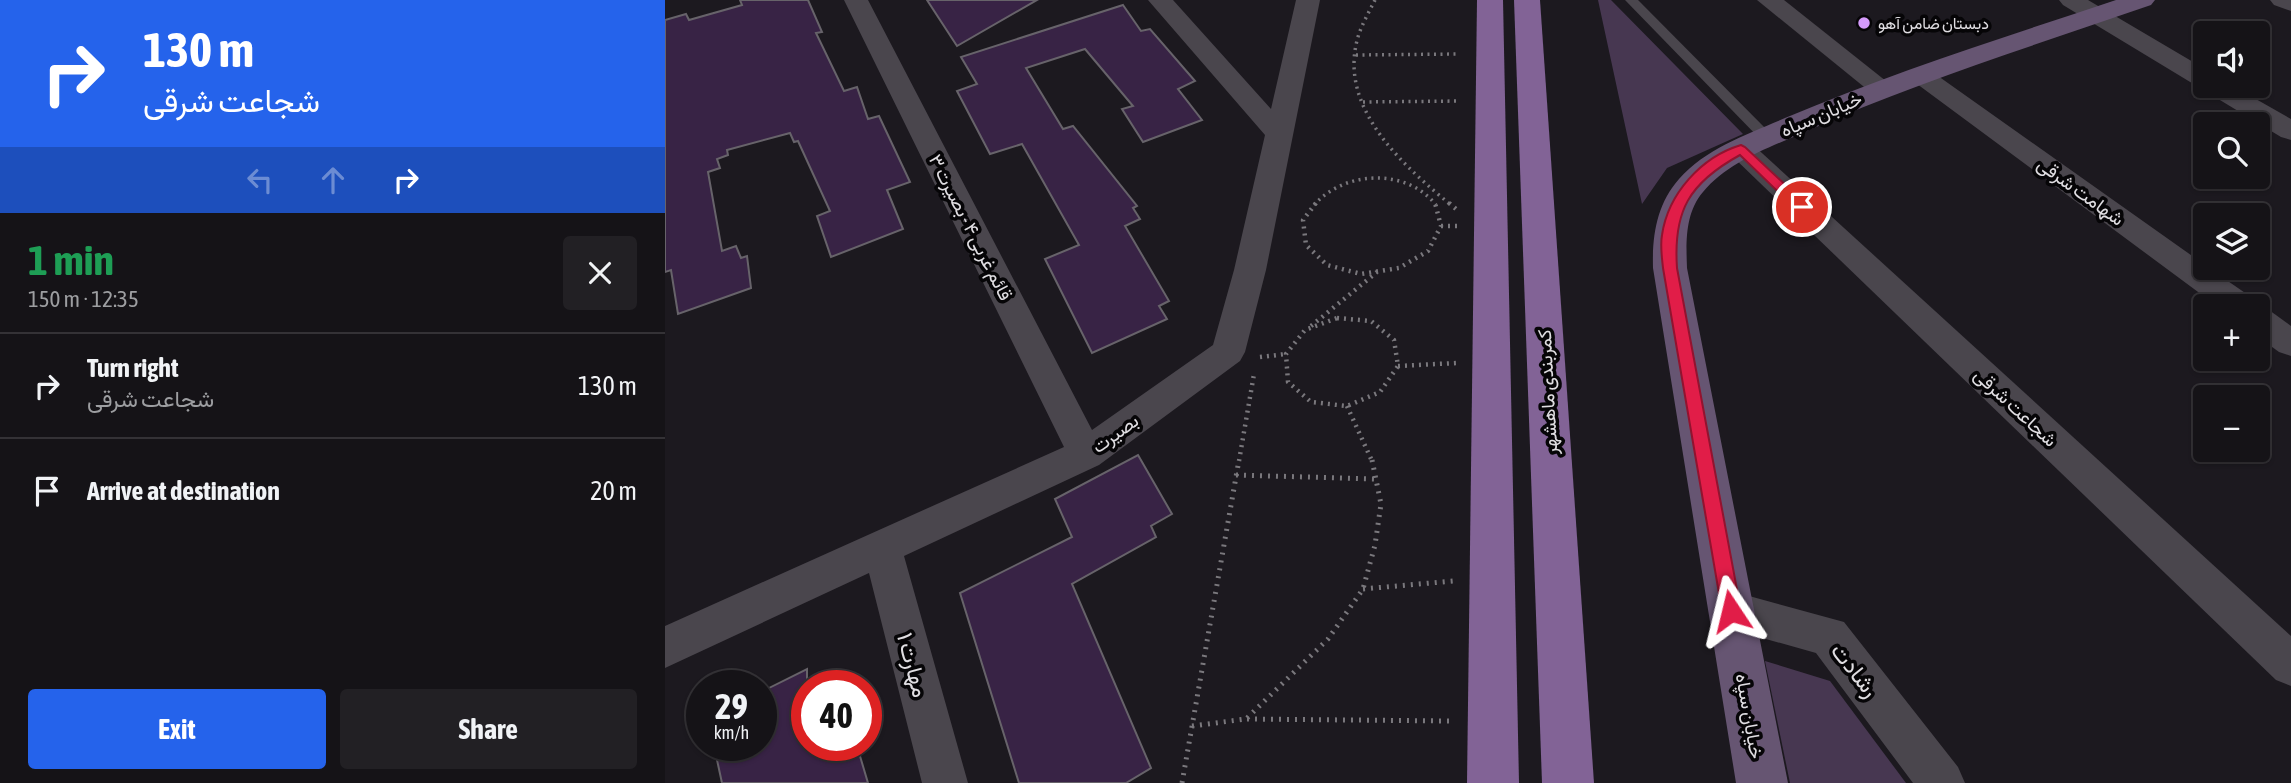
<!DOCTYPE html>
<html lang="en">
<head>
<meta charset="utf-8">
<style>
  :root { --surface:#151317; --page:#222024; --text:#f1f3f6; --muted:#9d9ea1; --line:#343236; --accent:#2563eb }
  body { margin:0; font-family:"Asap Condensed",Vazirmatn,sans-serif; background:var(--page); color:var(--text); height:100vh; display:flex; flex-direction:column; font-size:26px; white-space:nowrap }
  * { box-sizing:border-box; margin:0 }
  p { font-size:23px; color:var(--muted) }
  .icon { flex:none; width:38px; height:38px; fill:none; stroke:currentColor; stroke-width:2; stroke-linecap:round; stroke-linejoin:round }
  .map { position:relative; flex:1; overflow:hidden }
  .panel { display:flex; flex-direction:column; background:var(--surface); width:665px }
  .panel>* { flex:none }
  .guide { background:#2563eb; color:#fff; overflow:hidden }
  .tools { position:absolute; left:1528px; top:21px; display:grid; gap:14px }
  .tools a { display:grid; place-items:center; width:77px; height:77px; border-radius:7px; background:var(--surface); box-shadow:0 2px 5px #0004,0 0 0 2px var(--line); font-size:35px }
  .speed { position:absolute; left:21px; top:670px; display:flex; gap:14px; font-size:35px; font-weight:700; text-align:center }
  .speed>* { display:grid; place-content:center; width:91px; height:91px; border-radius:50%; background:var(--surface); box-shadow:0 2px 5px #0004,0 0 0 2px var(--line); line-height:1 }
  .speed small { font-size:18px; font-weight:400 }
  .speed .limit { border:10px solid #d22; background:#fff; color:#111 }
  .pin { position:absolute; display:grid; place-items:center; width:60px; height:60px; color:#fff; margin:-30px; border:4px solid #fff; border-radius:50%; box-shadow:0 2px 7px #0007 }
  .me { position:absolute; width:77px; margin:-38px; rotate:350deg; stroke-linejoin:round; filter:drop-shadow(0 0 5px #0008) }
  .turn { display:flex; align-items:center; gap:24px; height:147px; padding:0 28px; font-size:32px }
  .turn .icon { width:91px; height:91px; stroke-width:2.5 }
  .turn b { display:block; font-size:49px; line-height:60px }
  .lanes { display:flex; align-items:center; height:66px; padding:0 28px; background:#0003; justify-content:center; gap:35px; direction:ltr }
  .lanes .off { opacity:.35 }
  .round { display:grid; place-items:center; flex:none; width:74px; height:74px; border-radius:7px; background:var(--page) }
  .head { display:flex; align-items:center; justify-content:space-between; height:119px; padding:0 28px }
  h1 { font-size:42px; font-weight:700; line-height:52px; color:#1e9e55 }
  .button { display:flex; gap:14px; margin-top:auto; padding:14px 28px }
  .button a { flex:1; height:80px; border-radius:7px; background:var(--accent); color:#fff; font-size:28px; font-weight:700; line-height:80px; text-align:center }
  .button a+a { background:var(--page); color:var(--text) }
  ul { padding:0; list-style:none }
  li { display:flex; align-items:center; gap:21px; height:105px; padding:0 28px; border-top:2px solid var(--line) }
  li div { flex:1 }
  li b { display:block; font-size:26px }
  li em { font-style:normal }
  main { display:flex; flex:1; min-height:0 }
  .map>svg:first-child { display:block }
  .green { fill:#473751 }
  .building { fill:#382345; stroke:#67636a; stroke-width:2 }
  .lines { fill:none; stroke-linecap:round; stroke-linejoin:round }
  .path-far2 { stroke:#7a787d; stroke-width:3.5; stroke-dasharray:2 4.5; stroke-linecap:butt }
  .path-far1 { stroke:#7a787d; stroke-width:4.5; stroke-dasharray:2 5; stroke-linecap:butt }
  .path { stroke:#7a787d; stroke-width:5; stroke-dasharray:2 6; stroke-linecap:butt }
  .lane { fill:#4a464d; fill-rule:evenodd }
  .street { fill:#4a464d; fill-rule:evenodd }
  .secondary { fill:#665572; fill-rule:evenodd }
  .primary { fill:#826396; fill-rule:evenodd }
  .route { fill:#e11d48; stroke:#92132f; stroke-width:2 }
  .poi-dot { fill:#d59bfb; stroke:#060507; stroke-width:2.5 }
  .labels { text-anchor:middle; dominant-baseline:central; stroke-width:7; stroke-linejoin:round; paint-order:stroke }
  .far-poi-label { font-size:16px; fill:#e0dee2; stroke:#060507; text-anchor:start }
  .street-label { font-size:19px; fill:#e0dee2; stroke:#060507 }
  .near-street-label { font-size:23px; fill:#e0dee2; stroke:#060507 }
</style>
</head>
<body>
<main>
<section class="panel">
<div class="guide">
<div class="turn"><svg class="icon" aria-label="right" viewBox="0 0 24 24"><path d="M7 20v-9h11M14 6l5 5-5 5"/></svg><div><b>130 m</b>شجاعت شرقی</div></div>
<div class="lanes"><svg class="icon off" aria-label="left" viewBox="0 0 24 24"><path d="M17 20v-9H6M10 6l-5 5 5 5"/></svg><svg class="icon off" aria-label="ahead" viewBox="0 0 24 24"><path d="M12 20V5M6 11l6-6 6 6"/></svg><svg class="icon" aria-label="right" viewBox="0 0 24 24"><path d="M7 20v-9h11M14 6l5 5-5 5"/></svg></div>
</div>
<div class="head"><div><h1>1 min</h1><p>150 m · 12:35</p></div><a class="round"><svg class="icon" aria-label="close" viewBox="0 0 24 24"><path d="M6 6l12 12M18 6L6 18"/></svg></a></div>
<ul>
<li><svg class="icon" aria-label="right" viewBox="0 0 24 24"><path d="M7 20v-9h11M14 6l5 5-5 5"/></svg><div><b>Turn right</b><p>شجاعت شرقی</p></div><em>130 m</em></li>
<li><svg class="icon" aria-label="arrive" viewBox="0 0 24 24"><path d="M6 21V4h12l-3 4 3 4H6"/></svg><div><b>Arrive at destination</b></div><em>20 m</em></li>
</ul>
<div class="button"><a>Exit</a><a>Share</a></div>
</section>
<div class="map">
<svg width="1626" height="783" viewBox="0 0 1626 783">
  <rect width="100%" height="100%" fill="#1c191f"/>
  <g class="green">
    <polygon points="933,0 946,0 1078,134 1002,168 977,204"/>
    <polygon points="1100,661 1165,681 1241,783 1125,783"/>
  </g>
  <g class="building">
    <polygon points="75,0 143,0 157,32 151,33 179,91 192,87 203,119 214,116 245,182 222,190 238,229 166,257 152,216 165,211 133,141 129,142 125,133 62,150 63,155 52,159 55,168 43,172 57,251 71,246 76,258 82,256 86,288 13,314 6,270 0,272 0,20 21,14 24,20 77,5"/>
    <polygon points="262,0 372,0 292,46"/>
    <polygon points="458,5 476,31 485,29 530,81 513,89 537,120 478,142 457,109 468,106 420,49 361,68 398,129 408,126 472,206 468,208 475,219 460,226 504,301 494,306 502,319 427,353 380,259 414,245 357,144 325,154 292,91 312,84 296,57"/>
    <polygon points="473,455 507,514 486,526 491,537 407,584 486,768 461,783 354,783 295,593 407,537 390,499"/>
    <polygon points="142,669 142,746 192,746 203,783 57,783 49,746 96,746 96,692"/>
  </g>
  <g class="lines">
    <g class="path-far2">
      <path d="M710 0C703 14 694 29 691 45 677 112 740 167 786 205"/>
      <polyline points="691,55 795,54"/>
      <polyline points="698,102 795,101"/>
      <path d="M649 205C680 170 742 168 771 205"/>
    </g>
    <g class="path-far1">
      <polyline points="651,203 638,220 641,245 662,265 696,274 734,268 763,251 776,226 770,203"/>
      <polyline points="784,203 791,209"/>
      <polyline points="776,226 793,226"/>
      <polygon points="672,318 706,321 729,340 733,366 715,392 682,406 646,402 623,382 621,354 640,330"/>
      <polyline points="646,326 712,272"/>
      <polyline points="595,357 621,354"/>
      <polyline points="733,366 792,363"/>
      <polyline points="682,406 707,461"/>
      <polyline points="574,461 589,374"/>
    </g>
    <g class="path">
      <polyline points="571,475 711,479"/>
      <polyline points="698,589 788,581"/>
      <polyline points="582,719 786,721"/>
      <polyline points="527,726 581,719 663,639 698,589 710,545 716,504 707,460"/>
      <polyline points="517,783 574,460"/>
    </g>
    <polygon class="lane" points="960,0 973,0 1107,135 1107,141 1097,141"/>
    <g class="street">
      <polygon points="179,0 203,0 427,430 548,345 569,270 600,135 483,0 508,0 606,109 631,0 655,0 601,270 580,352 575,361 434,465 239,556 303,783 257,783 204,573 0,668 0,626 399,447"/>
      <polygon points="1092,0 1119,0 1231,89 1227,95 1218,97 1209,95"/>
      <polygon points="1394,0 1423,0 1540,69 1540,86 1568,86 1626,119 1626,140 1616,137 1398,5"/>
      <polygon points="1605,0 1626,0 1626,11 1609,5"/>
      <polygon points="1257,68 1266,71 1540,265 1540,268 1544,268 1586,297 1591,306 1552,306 1248,81 1244,76 1248,71"/>
      <polygon points="1076,140 1086,143 1626,636 1626,686 1611,680 1066,155 1062,149 1066,143"/>
      <polygon points="1592,307 1604,310 1626,326 1626,356 1614,352 1592,336"/>
      <polygon points="1066,591 1179,622 1293,767 1300,783 1248,783 1151,653 1051,625 1045,611 1051,597"/>
    </g>
    <path class="secondary" d="M1451 0H1490L1486 5C1371 45 1254 81 1142 131 1106 147 1064 161 1038 192 1020 213 1021 242 1022 268L1123 783H1071L988 268C987 235 992 204 1014 179 1041 148 1083 134 1120 118 1228 72 1340 37 1451 0Z"/>
    <g class="primary">
      <polygon points="812,0 838,0 854,783 802,783"/>
      <polygon points="849,0 875,0 929,783 877,783"/>
    </g>
  </g>
  <path class="route" d="M1076 145 1080 147 1144 207 1137 211 1132 210 1075 155C1024 183 1008 211 1012 268L1076 611 1073 617 1066 620 1060 617 1057 611 998 268C997 258 995 246 997 235 1003 194 1036 157 1076 145Z"/>
  <circle class="poi-dot" cx="1199" cy="23" r="7"/>
  <g class="labels">
    <g class="far-poi-label">
      <text x="1213" y="23">دبستان ضامن آهو</text>
    </g>
    <g class="street-label">
      <text transform="translate(1156 114) rotate(-23)">خیابان سپاه</text>
      <text transform="translate(1416 191) rotate(36)">شهامت شرقی</text>
      <text transform="translate(306 227) rotate(63)">قائم غربی ۴ - بصیرت ۳</text>
      <text transform="translate(882 392) rotate(-93)">کمربندی ماهشهر</text>
      <text transform="translate(1351 407) rotate(43)">شجاعت شرقی</text>
      <text transform="translate(450 433) rotate(-36)">بصیرت</text>
      <text transform="translate(1085 716) rotate(80)">خیابان سپاه</text>
    </g>
    <g class="near-street-label">
      <text transform="translate(248 665) rotate(75)">مهارت ۱</text>
      <text transform="translate(1190 670) rotate(52)">رشادت</text>
    </g>
  </g>
</svg>
<div class="tools">
<a><svg class="icon" aria-label="sound" viewBox="0 0 24 24"><path d="M4 9h4l5-4v14l-5-4H4zM17 9q2 3 0 6"/></svg></a>
<a><svg class="icon" aria-label="search" viewBox="0 0 24 24"><circle cx="10" cy="10" r="6"/><path d="M15 15l6 6"/></svg></a>
<a><svg class="icon" aria-label="layers" viewBox="0 0 24 24"><path d="M12 4l9 5-9 5-9-5zM3 14l9 5 9-5"/></svg></a>
<a>+</a>
<a>−</a>
</div>
<div class="speed"><div>29<small>km/h</small></div><div class="limit">40</div></div>
<div class="pin" style="left:1137px;top:207px;background:#d93025"><svg class="icon" aria-label="arrive" viewBox="0 0 24 24"><path d="M6 21V4h12l-3 4 3 4H6"/></svg></div>
<svg class="me" style="left:1066px;top:611px" viewBox="-20 -20 40 40"><path d="M0-17L14 15 0 8-14 15z" fill="#e11d48" stroke="#fff" stroke-width="4"/></svg>
</div>
</main>
</body>
</html>
